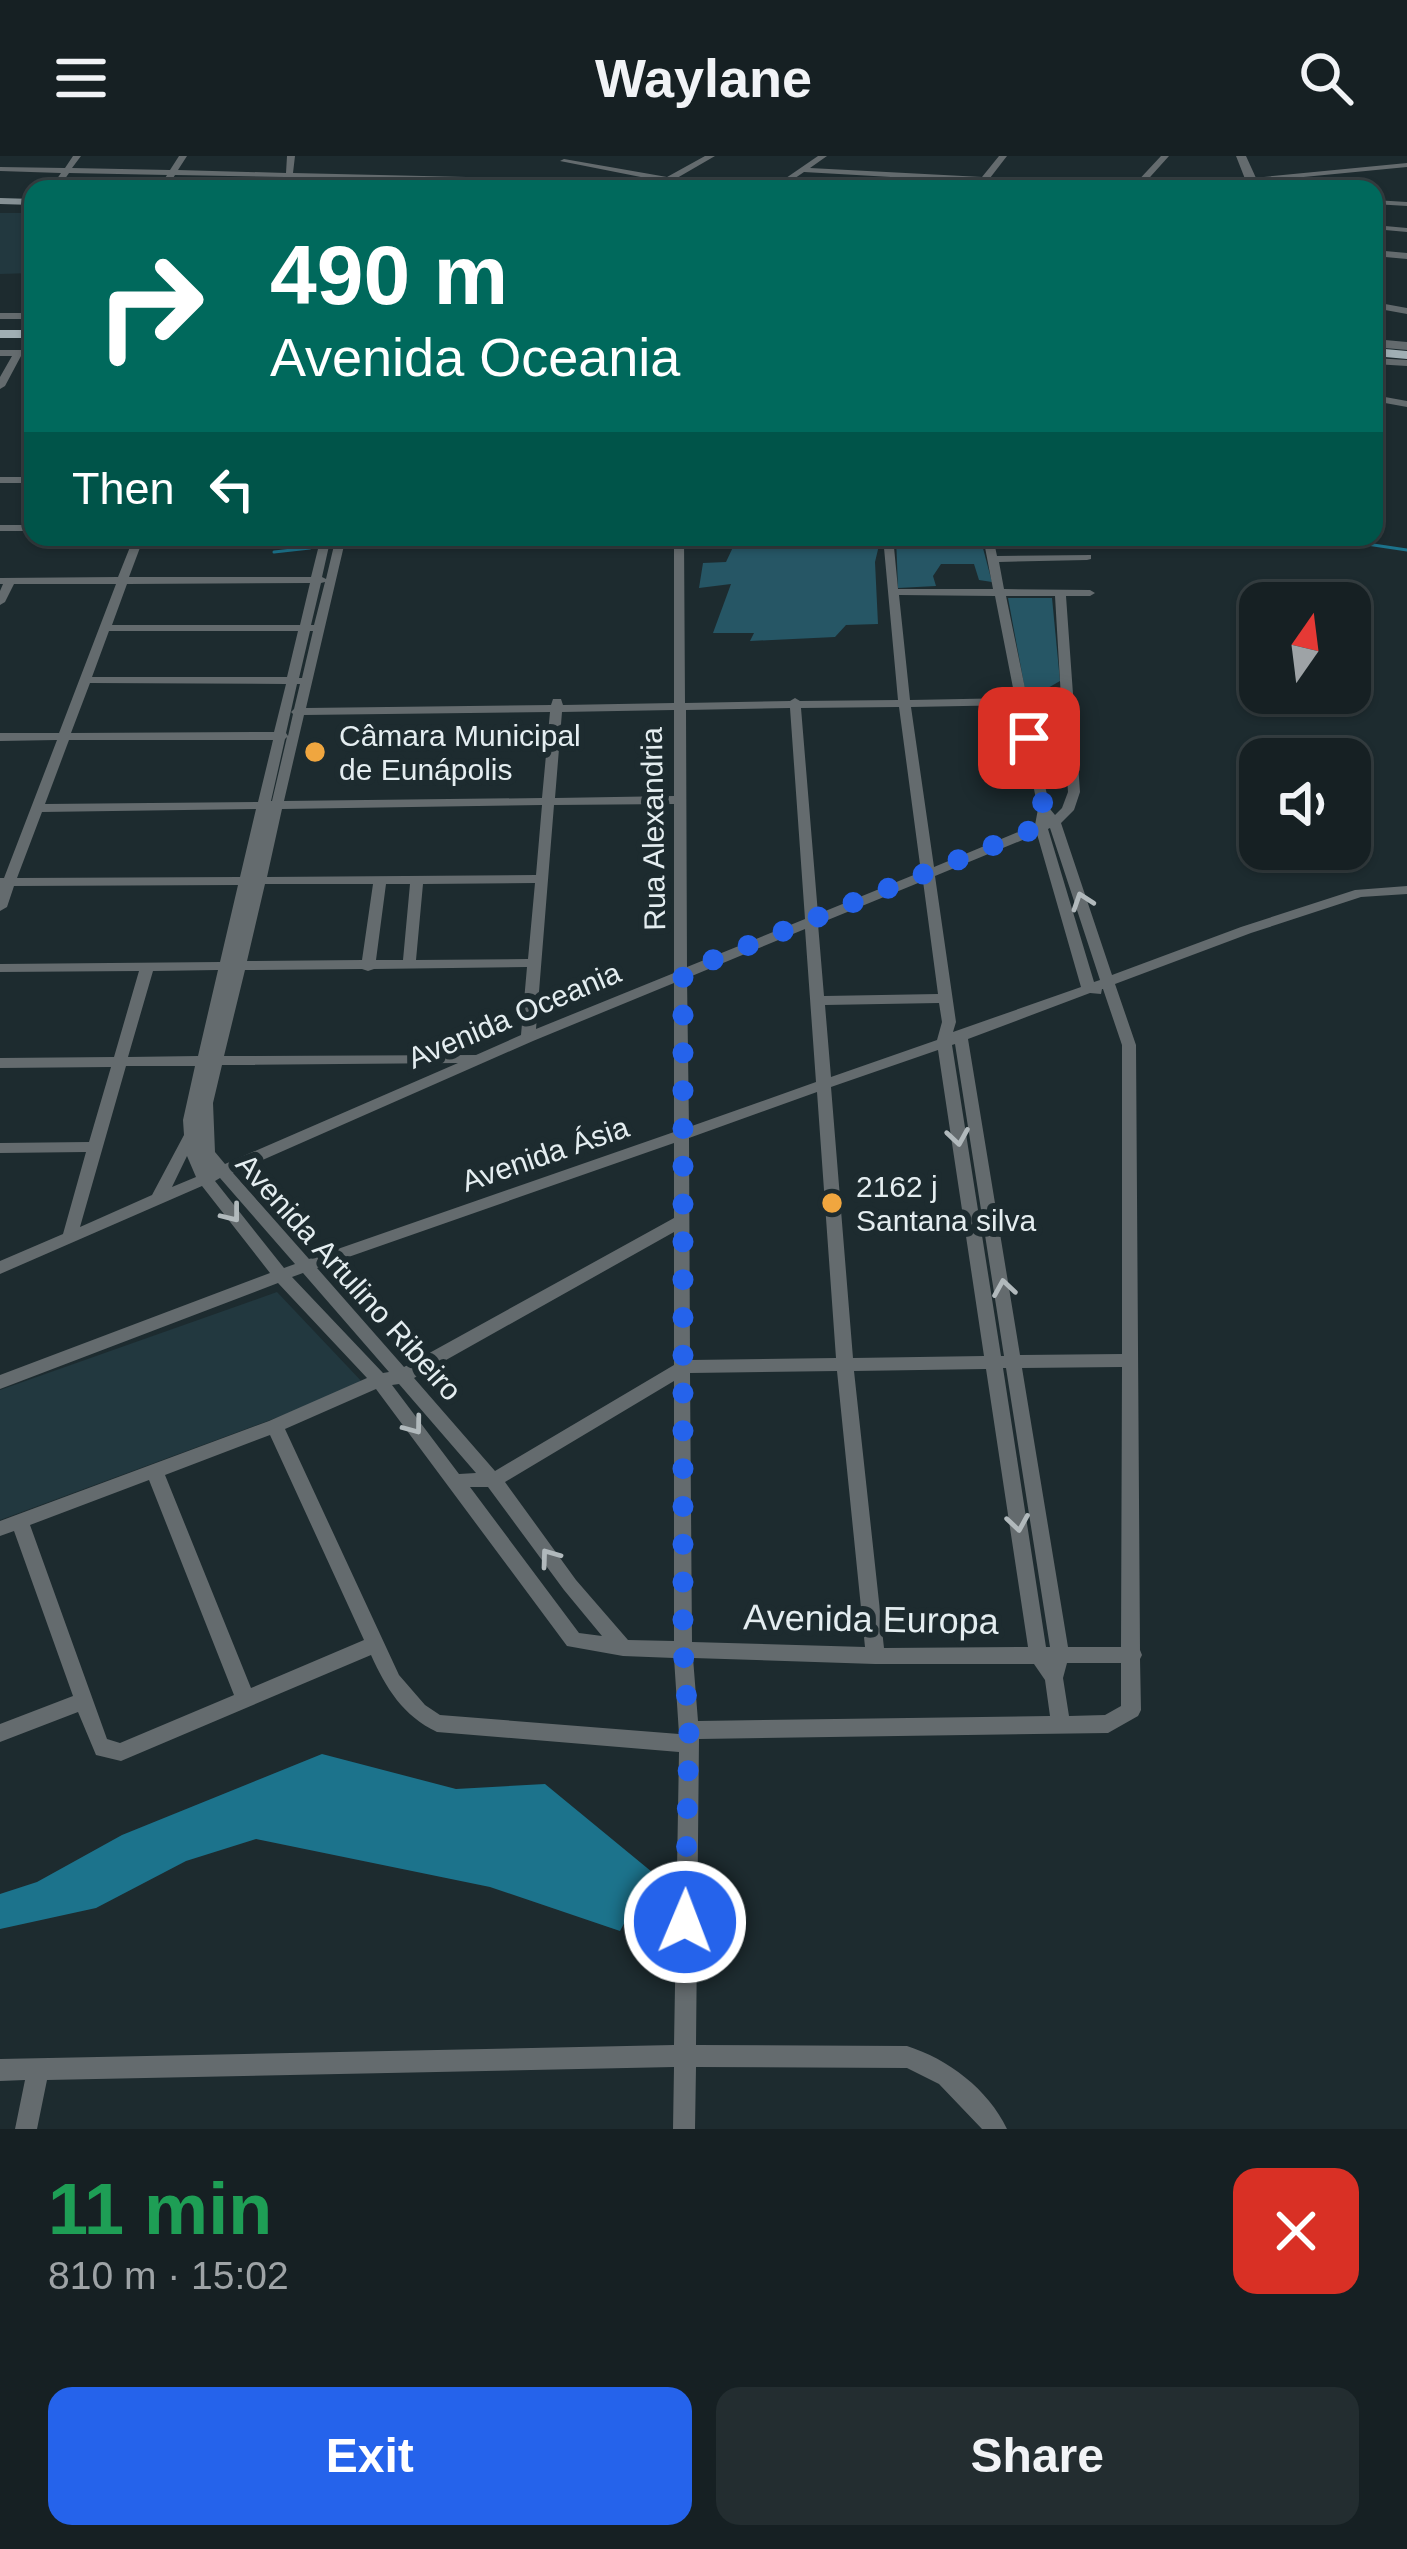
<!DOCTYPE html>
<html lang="en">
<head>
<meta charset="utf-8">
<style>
  :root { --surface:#162023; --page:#232d30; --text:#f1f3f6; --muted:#9ea3a6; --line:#353e41; --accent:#2563eb }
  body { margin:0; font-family:Arial,sans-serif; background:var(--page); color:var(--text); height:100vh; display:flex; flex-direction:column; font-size:45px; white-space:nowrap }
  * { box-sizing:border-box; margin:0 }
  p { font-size:39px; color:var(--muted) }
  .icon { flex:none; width:66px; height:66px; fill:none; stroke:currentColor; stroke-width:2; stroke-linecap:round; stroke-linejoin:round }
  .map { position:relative; height:1973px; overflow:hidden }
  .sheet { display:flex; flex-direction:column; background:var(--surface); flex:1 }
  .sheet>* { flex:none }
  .guide { position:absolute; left:24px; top:24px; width:1359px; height:366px; border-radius:24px; box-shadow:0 3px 9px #0004,0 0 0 3px var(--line); background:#00695c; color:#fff; overflow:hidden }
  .needle { width:78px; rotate:14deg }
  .fabs { position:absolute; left:1239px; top:426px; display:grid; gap:24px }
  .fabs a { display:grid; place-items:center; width:132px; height:132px; border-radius:24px; background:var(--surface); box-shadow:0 3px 9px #0004,0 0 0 3px var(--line); font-size:60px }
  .pin { position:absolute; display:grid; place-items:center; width:102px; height:102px; color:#fff; margin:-51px; border-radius:24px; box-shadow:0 6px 18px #0006 }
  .me { position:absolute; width:132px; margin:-66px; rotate:1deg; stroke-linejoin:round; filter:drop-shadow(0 0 9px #0008) }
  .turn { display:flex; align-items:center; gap:42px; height:252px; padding:0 48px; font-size:54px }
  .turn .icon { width:156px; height:156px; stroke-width:2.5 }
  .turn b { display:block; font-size:84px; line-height:102px }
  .then { display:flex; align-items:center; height:114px; padding:0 48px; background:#0003; gap:24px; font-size:45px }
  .round { display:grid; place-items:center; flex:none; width:126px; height:126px; border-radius:24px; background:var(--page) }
  .overview { display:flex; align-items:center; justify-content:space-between; height:204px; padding:0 48px }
  h1 { font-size:72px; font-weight:700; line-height:90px; color:#1e9e55 }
  .cta { display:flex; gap:24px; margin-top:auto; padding:24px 48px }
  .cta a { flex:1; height:138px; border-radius:24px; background:var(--accent); color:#fff; font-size:48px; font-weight:700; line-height:138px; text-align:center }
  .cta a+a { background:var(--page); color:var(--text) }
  header { display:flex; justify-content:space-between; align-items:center; height:156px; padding:0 48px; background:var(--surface); font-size:54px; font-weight:700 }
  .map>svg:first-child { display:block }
  .built { fill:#22383f }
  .green { fill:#265665 }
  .water { fill:#1c738c }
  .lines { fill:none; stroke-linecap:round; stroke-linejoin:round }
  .stream { stroke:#1c738c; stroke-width:3 }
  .minor { fill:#646b6e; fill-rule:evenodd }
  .tertiary { fill:#646b6e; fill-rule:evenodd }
  .secondary { fill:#869195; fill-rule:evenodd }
  .primary { fill:#a0afb4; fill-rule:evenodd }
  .oneway { stroke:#b1b9bc }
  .route { stroke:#2563eb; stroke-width:21; stroke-dasharray:0 37.8 }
  .poi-dot { fill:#f0a63f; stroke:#1d2b2f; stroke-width:4.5 }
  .labels { text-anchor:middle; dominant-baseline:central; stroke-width:12; stroke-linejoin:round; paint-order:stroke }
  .poi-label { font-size:30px; fill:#e4edf0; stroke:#1d2b2f; text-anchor:start }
  .street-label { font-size:30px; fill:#e4edf0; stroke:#1d2b2f }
  .near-street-label { font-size:36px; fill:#e4edf0; stroke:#1d2b2f }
</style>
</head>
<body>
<header><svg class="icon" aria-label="menu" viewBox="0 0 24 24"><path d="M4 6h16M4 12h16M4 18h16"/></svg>Waylane<svg class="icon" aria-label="search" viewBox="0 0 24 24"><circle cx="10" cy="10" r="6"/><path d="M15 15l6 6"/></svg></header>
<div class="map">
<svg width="1407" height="1973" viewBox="0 0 1407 1973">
  <rect width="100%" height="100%" fill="#1d2b2f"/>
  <g class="built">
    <polygon points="0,57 33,57 33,117 0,118"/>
    <polygon points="277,1136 365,1229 0,1364 0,1234"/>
  </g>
  <g class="green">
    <polygon points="776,381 881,381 875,406 878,468 846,469 835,481 750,485 754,477 713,477 731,428 699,432 703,407 726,406 734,389 775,386"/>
    <polygon points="896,381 980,381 992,426 979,424 974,408 941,408 933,420 936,430 898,432"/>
    <polygon points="1008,442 1052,442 1060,525 1027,544"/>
  </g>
  <polygon class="water" points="322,1598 456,1633 545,1628 652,1716 620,1775 490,1731 256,1683 186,1705 96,1752 0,1773 0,1738 37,1726 122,1679"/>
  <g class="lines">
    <g class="stream">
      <polyline points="1320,381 1407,394"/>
      <polyline points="274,396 310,392"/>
    </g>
    <g class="minor">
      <polygon points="73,0 81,0 72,12 170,14 179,0 187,0 178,14 286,17 287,0 295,0 293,17 510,22 573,33 553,33 510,26 293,22 292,33 284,33 285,21 175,19 166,33 158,33 167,19 69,17 58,33 50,33 61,17 0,15 0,11 65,12"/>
      <polygon points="705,0 715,0 658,33 648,33 661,25 560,5 564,3 667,21"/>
      <polygon points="818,0 827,0 810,12 982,21 999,0 1007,0 990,22 1134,29 1161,0 1169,0 1142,30 1160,33 986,26 982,28 978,26 804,16 779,33 770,33"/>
      <polygon points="1407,7 1407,11 1253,26 1249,24 1253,22"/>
      <polygon points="1374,44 1407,46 1407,50 1374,48"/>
      <polygon points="1374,69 1407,72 1407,76 1374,73"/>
      <polygon points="1374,94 1407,97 1407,103 1374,100"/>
      <polygon points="1374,146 1407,152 1407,158 1374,152"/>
      <rect x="0" y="157" width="33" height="6"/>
      <polygon points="0,194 33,194 33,200 21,200 5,230 0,233 0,221 12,200 0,200"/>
      <polygon points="1374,202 1407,204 1407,210 1374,208"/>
      <polygon points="1374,239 1407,245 1407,251 1374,245"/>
      <rect x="0" y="321" width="33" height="6"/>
      <rect x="0" y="369" width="33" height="6"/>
      <path d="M134 381H144L129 421H311L321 381H331L322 421 326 423 336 381H346L306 552 551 549 553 543H561L563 549 674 547V381H684L685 547 790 545 795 542 800 545 898 544 883 381H893L898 433H993L983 381H993L997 400 1091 399V403L1087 404 999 406 1004 433 1090 434 1095 437 1090 440H1066L1080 636 1074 654 1061 667 1112 819 1241 771 1355 734 1407 730V738L1361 741 1251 777 1115 828 1136 889 1140 1494 1142 1499 1140 1503 1141 1554 1138 1560 1108 1577 699 1583 696 1889 907 1890C948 1903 988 1933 1007 1973H982L939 1928 907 1912 696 1911 695 1973H673L674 1911 47 1924 37 1973H15L25 1924 0 1925V1903L674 1889 679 1596 437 1576C403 1560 386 1532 371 1499L121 1605 96 1599 78 1556 0 1586V1568L73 1540 14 1375 0 1380V1365L269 1265 367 1222 278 1127 0 1233V1219L270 1117 202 1030 0 1118V1105L63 1078 86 996 0 997V987L89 986 111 911 0 912V902L114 901 139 815 0 816V808L220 806 238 729 14 730 7 751 0 755V722H4L57 584 0 585V577H59L116 428H14L5 446 0 449V435L3 428H0V422L118 421ZM325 426 314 469H311L321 427ZM310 427 300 469H112L127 428ZM899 439 995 440 1015 542 910 544ZM1006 440H1055L1061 542H1027ZM109 475H298L287 521H92ZM310 475H313L302 522H299ZM90 527 286 528 274 576 71 577ZM297 528H300L294 553 291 556 293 558 288 580 286 577ZM1017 549 1038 653 1035 669 934 711 911 551ZM1028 549H1062L1068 636 1062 652 1055 659 1050 653ZM899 551 921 716 818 758 801 552ZM790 552 805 763 687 811 686 554ZM674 554V640L555 642 562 556ZM550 556 542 642 284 645 304 559ZM287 581 272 645H271L285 583ZM69 584H273L258 646 45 648ZM674 648V817L536 873 554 649ZM542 649 536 719 267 721 282 653ZM256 653 240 721 17 722 42 656ZM1050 672 1100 824 1094 826 1048 673ZM1037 678 1081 831 953 876 956 866 935 720ZM923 725 938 838 824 840 818 768ZM535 727 528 803 416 804 423 728ZM265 728H373L362 804 247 805ZM386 728H410L403 804H376ZM805 773 816 926 689 971 687 822ZM527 811 521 879 476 899 224 900 245 814 362 813 368 815 374 813ZM218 814 198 900 128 901 153 815ZM674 827V976L309 1103 233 1017 533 885ZM1102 833H1103L1122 889V1198L1020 1199 968 883 1090 837 1101 838ZM939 847 942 866 937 884 831 921 825 849ZM955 888 1004 1200H1001L952 889ZM938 894 984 1200 853 1202 831 931ZM458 907 225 1008 215 996 213 947 222 909ZM126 910H195L183 964 184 979 152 1039 80 1071ZM817 936 836 1202 690 1204 689 982ZM674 987V1062L404 1211 317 1112ZM187 1000 196 1021 172 1031ZM220 1022 295 1108 284 1112 215 1025ZM674 1076V1209L495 1315 414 1222ZM303 1117 389 1216 383 1217 292 1121ZM1122 1211 1121 1491H1068L1022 1212ZM1003 1212H1006L1050 1491H1046ZM986 1213 1028 1491 884 1492 854 1215ZM837 1215 865 1491 692 1486 690 1217ZM674 1225V1485L628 1484 576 1424 505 1326ZM399 1228 476 1317 459 1318 392 1229ZM376 1233 567 1490 623 1500 674 1502 679 1578 440 1559 425 1549 399 1519 285 1273ZM270 1279 364 1484 251 1532 165 1319ZM149 1324 234 1539 120 1587 107 1583 30 1369ZM470 1331H488L564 1434 602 1480 579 1477ZM693 1502 875 1508H1034L1045 1524 1050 1560 698 1565ZM1067 1507H1121V1550L1105 1559 1069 1560 1063 1522Z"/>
    </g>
    <g class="tertiary">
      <polygon points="1236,0 1246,0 1261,33 1249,33"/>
      <polygon points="1374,183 1407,186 1407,194 1374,191"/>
    </g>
    <polygon class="secondary" points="0,42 33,43 33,49 0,48"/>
    <g class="primary">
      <rect x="0" y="174" width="33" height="8"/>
      <polygon points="1374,192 1407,195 1407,203 1374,200"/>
    </g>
  </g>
  <defs><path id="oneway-chevron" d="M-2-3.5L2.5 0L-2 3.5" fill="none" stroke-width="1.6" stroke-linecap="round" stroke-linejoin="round" transform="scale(3)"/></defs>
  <g class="oneway">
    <use href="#oneway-chevron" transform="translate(1082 745) rotate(-109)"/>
    <use href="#oneway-chevron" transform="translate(958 981) rotate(81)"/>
    <use href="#oneway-chevron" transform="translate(232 1058) rotate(52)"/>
    <use href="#oneway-chevron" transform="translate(1004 1132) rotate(-99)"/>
    <use href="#oneway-chevron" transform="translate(414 1270) rotate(53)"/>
    <use href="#oneway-chevron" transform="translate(1018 1367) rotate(81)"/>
    <use href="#oneway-chevron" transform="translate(549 1401) rotate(-126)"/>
  </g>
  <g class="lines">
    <polyline class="route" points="685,1766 689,1574 683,1492 683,816 1041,670 1044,653 1029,582"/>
  </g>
  <g class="poi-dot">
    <circle cx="315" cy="596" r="12"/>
    <circle cx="832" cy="1047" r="12"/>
  </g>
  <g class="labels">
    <g class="poi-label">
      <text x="339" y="579">Câmara Municipal<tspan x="339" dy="34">de Eunápolis</tspan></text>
      <text x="856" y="1030">2162 j<tspan x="856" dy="34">Santana silva</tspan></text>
    </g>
    <g class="street-label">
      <text transform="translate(653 673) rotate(-91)">Rua Alexandria</text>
      <text transform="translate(514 859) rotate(-23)">Avenida Oceania</text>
      <text transform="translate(545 998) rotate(-19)">Avenida Ásia</text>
      <text transform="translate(349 1121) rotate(48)">Avenida Artulino Ribeiro</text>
    </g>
    <g class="near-street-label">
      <text transform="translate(871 1463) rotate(1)">Avenida Europa</text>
    </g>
  </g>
</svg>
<div class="fabs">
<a><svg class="needle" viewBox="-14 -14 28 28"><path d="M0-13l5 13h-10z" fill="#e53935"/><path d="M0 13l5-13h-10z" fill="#9ea3a6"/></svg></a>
<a><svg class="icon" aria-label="sound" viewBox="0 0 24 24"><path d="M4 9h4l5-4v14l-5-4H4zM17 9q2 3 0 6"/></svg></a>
</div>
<div class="pin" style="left:1029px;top:582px;background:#d93025"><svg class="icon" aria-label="arrive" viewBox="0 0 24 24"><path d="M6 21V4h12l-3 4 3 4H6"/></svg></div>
<svg class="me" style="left:685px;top:1766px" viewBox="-20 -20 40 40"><circle r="17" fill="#2563eb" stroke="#fff" stroke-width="3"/><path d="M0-11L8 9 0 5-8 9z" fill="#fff"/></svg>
<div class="guide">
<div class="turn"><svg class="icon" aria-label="right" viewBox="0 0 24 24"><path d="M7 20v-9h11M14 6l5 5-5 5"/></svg><div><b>490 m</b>Avenida Oceania</div></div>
<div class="then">Then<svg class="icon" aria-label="left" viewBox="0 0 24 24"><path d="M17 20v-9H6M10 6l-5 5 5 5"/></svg></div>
</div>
</div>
<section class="sheet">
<div class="overview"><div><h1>11 min</h1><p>810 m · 15:02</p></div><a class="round" style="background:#d93025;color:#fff"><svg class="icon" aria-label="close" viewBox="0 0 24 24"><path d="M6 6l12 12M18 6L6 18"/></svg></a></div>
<div class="cta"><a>Exit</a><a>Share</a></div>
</section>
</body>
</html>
